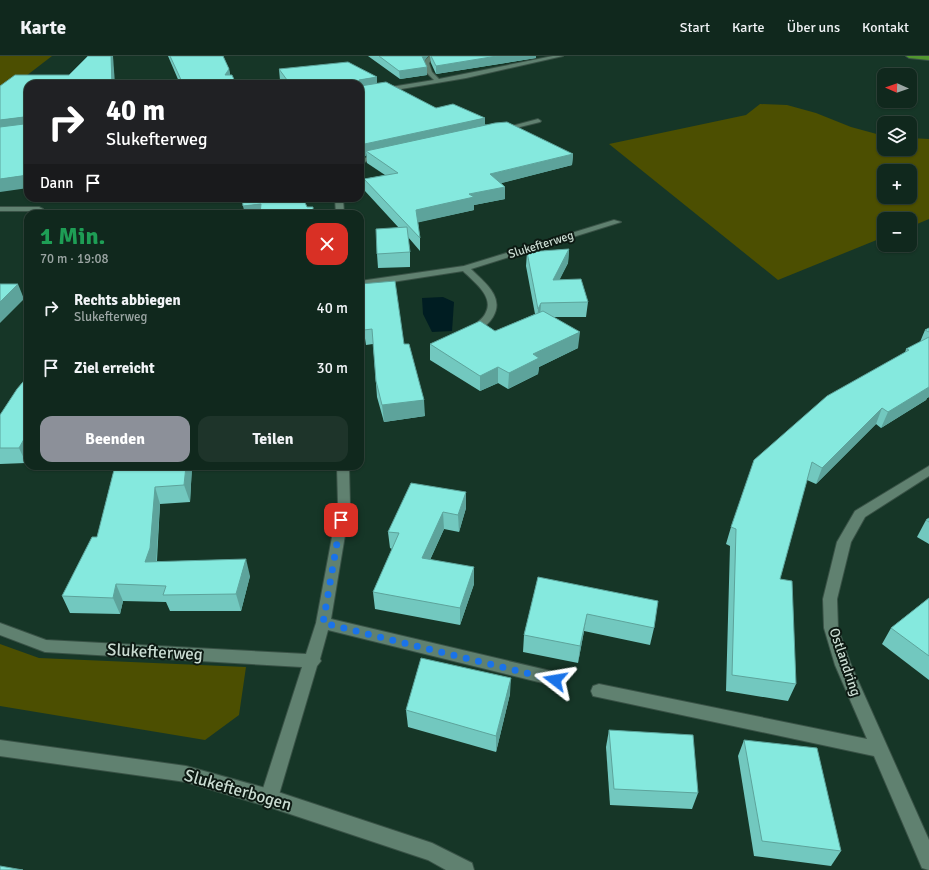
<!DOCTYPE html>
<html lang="de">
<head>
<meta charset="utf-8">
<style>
  :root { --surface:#10281d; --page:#1e342a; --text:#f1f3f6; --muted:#9ca6a4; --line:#30443b; --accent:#8c9099 }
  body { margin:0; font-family:Signika,sans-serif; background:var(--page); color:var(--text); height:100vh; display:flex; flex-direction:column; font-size:15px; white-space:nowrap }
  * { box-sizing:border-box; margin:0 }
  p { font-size:13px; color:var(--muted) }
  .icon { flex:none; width:22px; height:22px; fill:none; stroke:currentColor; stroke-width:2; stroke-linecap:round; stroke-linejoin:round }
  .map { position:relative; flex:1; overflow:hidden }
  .sheet { position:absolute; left:24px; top:154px; width:340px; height:260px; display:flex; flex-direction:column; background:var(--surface); border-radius:12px; box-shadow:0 1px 3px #0004,0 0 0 1px var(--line) }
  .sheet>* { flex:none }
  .guide { position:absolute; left:24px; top:24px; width:340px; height:122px; border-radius:12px; box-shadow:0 1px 3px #0004,0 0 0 1px var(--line); background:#202124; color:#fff; overflow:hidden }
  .needle { width:26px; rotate:272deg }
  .controls { position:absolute; left:877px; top:12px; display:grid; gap:8px }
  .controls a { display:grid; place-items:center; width:40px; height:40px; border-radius:8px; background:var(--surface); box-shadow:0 1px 3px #0004,0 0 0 1px var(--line); font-size:20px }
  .pin { position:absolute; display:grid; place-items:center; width:34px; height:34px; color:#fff; margin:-17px; border-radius:8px; box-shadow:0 2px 6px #0006 }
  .me { position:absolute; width:44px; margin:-22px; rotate:284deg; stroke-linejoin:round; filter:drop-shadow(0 0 3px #0008) }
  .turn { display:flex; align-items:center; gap:14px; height:84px; padding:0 16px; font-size:18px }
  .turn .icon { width:52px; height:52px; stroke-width:2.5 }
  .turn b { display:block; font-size:28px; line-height:34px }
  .then { display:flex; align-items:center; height:38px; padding:0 16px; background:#0003; gap:8px; font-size:15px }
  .round { display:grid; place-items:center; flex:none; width:42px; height:42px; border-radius:12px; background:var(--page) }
  .summary { display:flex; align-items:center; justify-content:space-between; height:68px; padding:0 16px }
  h1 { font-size:24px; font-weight:700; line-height:30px; color:#1e9e55 }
  .action { display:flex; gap:8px; margin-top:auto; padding:8px 16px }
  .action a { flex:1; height:46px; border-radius:12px; background:var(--accent); color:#fff; font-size:16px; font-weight:700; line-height:46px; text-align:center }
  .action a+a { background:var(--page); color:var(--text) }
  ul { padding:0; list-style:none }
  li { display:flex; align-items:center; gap:12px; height:60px; padding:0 16px }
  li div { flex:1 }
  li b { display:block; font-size:15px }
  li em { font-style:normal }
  header { display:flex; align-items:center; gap:24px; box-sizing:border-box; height:56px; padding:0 20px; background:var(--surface); border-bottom:1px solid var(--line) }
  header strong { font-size:19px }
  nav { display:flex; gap:22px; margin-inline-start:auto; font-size:14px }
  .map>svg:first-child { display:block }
  .green { fill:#4c4f01; fill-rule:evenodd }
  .water { fill:#001d22 }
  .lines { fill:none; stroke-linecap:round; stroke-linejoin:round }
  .minor-casing { stroke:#395246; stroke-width:2 }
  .tertiary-casing { stroke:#395246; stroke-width:2 }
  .trunk-casing { stroke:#395246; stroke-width:2 }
  .minor { fill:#608170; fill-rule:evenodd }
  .tertiary { fill:#608170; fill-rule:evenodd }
  .trunk { fill:#51962f; fill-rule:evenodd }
  .wall { fill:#72c8bf }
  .shaded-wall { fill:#5da39b }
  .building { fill:#85e9de; stroke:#5da39b }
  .route { stroke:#1a73e8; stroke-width:7; stroke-dasharray:0 12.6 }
  .labels { text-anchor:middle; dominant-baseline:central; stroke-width:4; stroke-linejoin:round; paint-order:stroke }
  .far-street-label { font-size:12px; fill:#cadcd2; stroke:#0d1a13 }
  .street-label { font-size:14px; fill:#cadcd2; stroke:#0d1a13 }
  .near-street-label { font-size:17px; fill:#cadcd2; stroke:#0d1a13 }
</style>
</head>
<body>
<header>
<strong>Karte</strong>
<nav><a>Start</a><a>Karte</a><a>Über uns</a><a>Kontakt</a></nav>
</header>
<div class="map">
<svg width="929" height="814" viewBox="0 0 929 814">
  <rect width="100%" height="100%" fill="#163627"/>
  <g class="green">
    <polygon points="0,0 52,0 0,40"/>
    <path d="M760 48 787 49 816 57 851 71 884 80V93H910V82L929 83V163L910 171V163H884V181L778 224 609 88 746 59ZM884 115H910V141H884Z"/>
    <polygon points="0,588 39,602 246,611 239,659 205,684 0,650"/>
  </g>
  <polygon class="water" points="443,241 454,246 452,275 432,276 423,258 422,242"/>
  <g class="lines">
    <defs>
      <g id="minor">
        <polygon points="429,0 435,0 429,7 432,16 439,23 553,0 563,0 466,22 360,40 360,36 434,24 427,17 423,7"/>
        <polygon points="538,63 541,65 540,66 500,76 497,74"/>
        <polygon points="383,98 385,99 385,101 360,107 360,103"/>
        <polygon points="335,142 343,142 344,158 336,158"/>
        <polygon points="0,151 39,151 43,153 39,155 0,155"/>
        <path d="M614 164 621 166 471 213C484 226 505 241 493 261 490 266 485 271 479 273L474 270C478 265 484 262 486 256 494 240 473 225 463 215L360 231V225L464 210Z"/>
        <polygon points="337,410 349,410 350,449 331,563 555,616 561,618 563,623 561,628 555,630 328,574 320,603 321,605 317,610 278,742 275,748 269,751 263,748 260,742 302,611 45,596 0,579 0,567 46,584 306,598 316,567 338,449"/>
        <polygon points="929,410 929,420 865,461 851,486 837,543 838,572 851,609 929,784 929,814 922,812 874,700 593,640 591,635 593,630 599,628 867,683 835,609 824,572 823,543 837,486 855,455"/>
      </g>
      <polygon id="tertiary" points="0,684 186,710 269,733 432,787 472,807 474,814 446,814 428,804 269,751 186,726 0,700"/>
      <polygon id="trunk" points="906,0 929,0 929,4 909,2"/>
    </defs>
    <use href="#minor" class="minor-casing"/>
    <use href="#tertiary" class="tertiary-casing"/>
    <use href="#trunk" class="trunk-casing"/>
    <use href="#minor" class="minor"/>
    <use href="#tertiary" class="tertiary"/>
    <use href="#trunk" class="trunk"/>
  </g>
  <g class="wall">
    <polygon points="168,0 223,0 229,13 230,19 236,28 180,28"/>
    <polygon points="368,0 428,0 424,5 427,11 427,19 400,23"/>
    <polygon points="430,0 536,0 536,2 436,18 431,7"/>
    <polygon points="279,13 377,27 436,52 573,98 572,109 501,127 505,131 505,143 474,149 474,154 418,166 420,182 420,195 408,181 410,196 410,211 378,212 377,198 399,172 365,135 364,123 385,119 367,107 360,28 283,28 280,24"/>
    <polygon points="569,193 568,207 559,224 588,246 586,261 554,261 578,292 539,311 538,318 508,333 498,327 480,335 430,304 430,288 495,275 535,258 526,210 527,196"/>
    <polygon points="360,228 404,288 425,360 384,366 377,341 373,288 366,289 360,249"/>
    <polygon points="929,272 929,341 927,342 926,344 881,372 876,368 816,428 807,424 780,523 796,628 788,645 726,635 730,490 726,488 731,471 905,297 906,293 920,286 925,274"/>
    <polygon points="28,320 28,404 26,407 0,408 0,359"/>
    <polygon points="115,410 192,410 190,446 160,448 157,505 250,520 241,555 170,555 166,546 123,545 120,558 70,557 62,540 97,481"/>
    <polygon points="466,436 466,452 459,476 444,473 430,504 474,511 474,528 460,569 375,553 373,536 392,493 390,492 388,476"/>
    <polygon points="929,462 929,488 917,481 926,464"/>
    <polygon points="538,521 654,572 650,589 584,575 578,607 523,596 524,579"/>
    <polygon points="929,542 929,624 882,588 891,572"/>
    <polygon points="510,638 496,696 408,671 406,654"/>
    <polygon points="609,674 698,737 692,753 610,749 606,691"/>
    <polygon points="744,684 841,795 831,810 754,800 738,700"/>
  </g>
  <g class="shaded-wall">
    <polygon points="111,0 113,0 115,28 112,28"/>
    <polygon points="421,0 428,0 422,8"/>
    <polygon points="497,0 536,0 536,2 436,18 436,10"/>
    <polygon points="427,11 427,19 400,23 399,15"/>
    <polygon points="229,13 231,23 225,19"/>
    <polygon points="377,21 377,32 360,34 360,28 358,28 359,24"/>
    <polygon points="24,61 28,73 0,76 0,64"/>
    <polygon points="485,62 485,73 366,95 366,100 360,102 360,89"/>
    <polygon points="573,98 572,109 490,130 490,118"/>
    <polygon points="28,119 28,132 0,136 0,123"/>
    <polygon points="505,131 505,143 474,149 474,154 416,167 416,154 469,138"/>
    <polygon points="261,148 263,158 245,158 243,150"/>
    <polygon points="569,193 568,207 552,239 553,224"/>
    <polygon points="18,228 24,243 0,267 0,246"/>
    <polygon points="541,247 540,262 537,268 538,253"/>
    <polygon points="580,276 578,292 539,311 538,318 508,333 509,317 533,298"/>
    <polygon points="498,311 498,327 480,335 480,320"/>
    <polygon points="929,331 929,341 927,342 926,344 881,372 888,356"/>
    <polygon points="424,344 425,360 384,366 382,349"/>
    <polygon points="882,352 876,368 816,428 822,412"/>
    <polygon points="28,376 28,404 26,407 19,392"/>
    <polygon points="186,410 192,410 190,446 184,429"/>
    <polygon points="155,431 160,448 156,509 145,506"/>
    <polygon points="466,436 466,452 459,476 458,459"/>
    <polygon points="443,456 444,473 423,519 422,502"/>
    <polygon points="246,503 250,520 241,555 236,538"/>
    <polygon points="474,511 474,528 460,569 460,552"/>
    <polygon points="116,528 123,545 120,558 113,542"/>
    <polygon points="587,558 584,575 578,607 580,590"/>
    <polygon points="511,622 510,638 496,696 496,680"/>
  </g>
  <g class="building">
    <polygon points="88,0 111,0 112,28 28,28 28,119 0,123 0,71 24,68 26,63 24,61 0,64 0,30 15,19 69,19"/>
    <polygon points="170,0 223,0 229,13 225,19 232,19 236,28 183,28"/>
    <polygon points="379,0 422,0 427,11 399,15"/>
    <polygon points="431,0 497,0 436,10"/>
    <polygon points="348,6 377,21 359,24 358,28 290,28 279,13"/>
    <polygon points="386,26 436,52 453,48 485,62 360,89 360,30"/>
    <polygon points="507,66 573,98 490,118 505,131 469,138 474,141 416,154 420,182 364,123 398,117 366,95 495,67"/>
    <polygon points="242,142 303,142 307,151 313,151 313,158 260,158 261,148 243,150"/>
    <polygon points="407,171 410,196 377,198 376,173"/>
    <polygon points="569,193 553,224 581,223 588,246 541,247 538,253 527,196"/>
    <polygon points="395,225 404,288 409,288 424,344 382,349 376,325 372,273 364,274 360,245 360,228"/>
    <polygon points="0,228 18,228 0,246"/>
    <polygon points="543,255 580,276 533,298 539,302 509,317 498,311 480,320 430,288 480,265 495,275"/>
    <polygon points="929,272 929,276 925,274"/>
    <polygon points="929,281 929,331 888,356 882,352 822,412 812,406 780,523 792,525 796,628 732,619 736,473 731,471 754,404 827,340 909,294 906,293"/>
    <polygon points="28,320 28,376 19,392 0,392 0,359 17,333"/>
    <polygon points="115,410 186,410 184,429 155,431 150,492 145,506 246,503 236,538 163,539 166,530 116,528 113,542 62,540 92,481 97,481"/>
    <polygon points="411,427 466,436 458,459 443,456 422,502 474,511 460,552 373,536 399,477 388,476"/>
    <polygon points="929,462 929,466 926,464"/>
    <polygon points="538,521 658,545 654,572 587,558 580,590 524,579"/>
    <polygon points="929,542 929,600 891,572"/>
    <polygon points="421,602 511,622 496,680 406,654"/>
    <polygon points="609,674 693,679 698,737 614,733"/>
    <polygon points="744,684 817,692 841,795 762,785"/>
    <polygon points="0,810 23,814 0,814"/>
  </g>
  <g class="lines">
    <polyline class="route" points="341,464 323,567 555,624"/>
  </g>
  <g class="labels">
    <g class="far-street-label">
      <text transform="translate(541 189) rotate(-17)">Slukefterweg</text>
    </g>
    <g class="street-label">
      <text transform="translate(845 606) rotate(71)">Ostlandring</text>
    </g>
    <g class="near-street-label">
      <text transform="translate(155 596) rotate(3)">Slukefterweg</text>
      <text transform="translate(238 734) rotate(16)">Slukefterbogen</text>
    </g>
  </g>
</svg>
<div class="controls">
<a><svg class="needle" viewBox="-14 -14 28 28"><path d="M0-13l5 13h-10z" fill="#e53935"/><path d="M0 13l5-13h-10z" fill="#9ca6a4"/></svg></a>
<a><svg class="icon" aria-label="layers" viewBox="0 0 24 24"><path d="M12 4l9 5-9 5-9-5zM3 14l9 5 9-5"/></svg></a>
<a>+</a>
<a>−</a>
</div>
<div class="pin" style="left:341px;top:464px;background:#d93025"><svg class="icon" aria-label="arrive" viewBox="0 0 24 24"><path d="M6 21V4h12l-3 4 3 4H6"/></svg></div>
<svg class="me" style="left:555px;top:624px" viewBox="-20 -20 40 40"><path d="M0-17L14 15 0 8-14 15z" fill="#1a73e8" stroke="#fff" stroke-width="4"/></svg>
<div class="guide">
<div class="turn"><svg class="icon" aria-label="right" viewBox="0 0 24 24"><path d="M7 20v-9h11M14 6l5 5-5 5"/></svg><div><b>40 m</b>Slukefterweg</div></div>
<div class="then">Dann<svg class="icon" aria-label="arrive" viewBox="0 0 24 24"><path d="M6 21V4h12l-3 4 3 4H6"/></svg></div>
</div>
<section class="sheet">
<div class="summary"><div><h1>1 Min.</h1><p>70 m · 19:08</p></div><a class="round" style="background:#d93025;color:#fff"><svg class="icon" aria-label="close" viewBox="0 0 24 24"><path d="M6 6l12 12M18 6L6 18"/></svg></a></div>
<ul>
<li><svg class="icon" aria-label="right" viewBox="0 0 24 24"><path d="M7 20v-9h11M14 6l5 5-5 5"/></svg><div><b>Rechts abbiegen</b><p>Slukefterweg</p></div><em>40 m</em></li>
<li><svg class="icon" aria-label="arrive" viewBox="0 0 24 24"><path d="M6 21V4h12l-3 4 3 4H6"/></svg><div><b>Ziel erreicht</b></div><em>30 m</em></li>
</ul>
<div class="action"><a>Beenden</a><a>Teilen</a></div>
</section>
</div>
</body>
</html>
